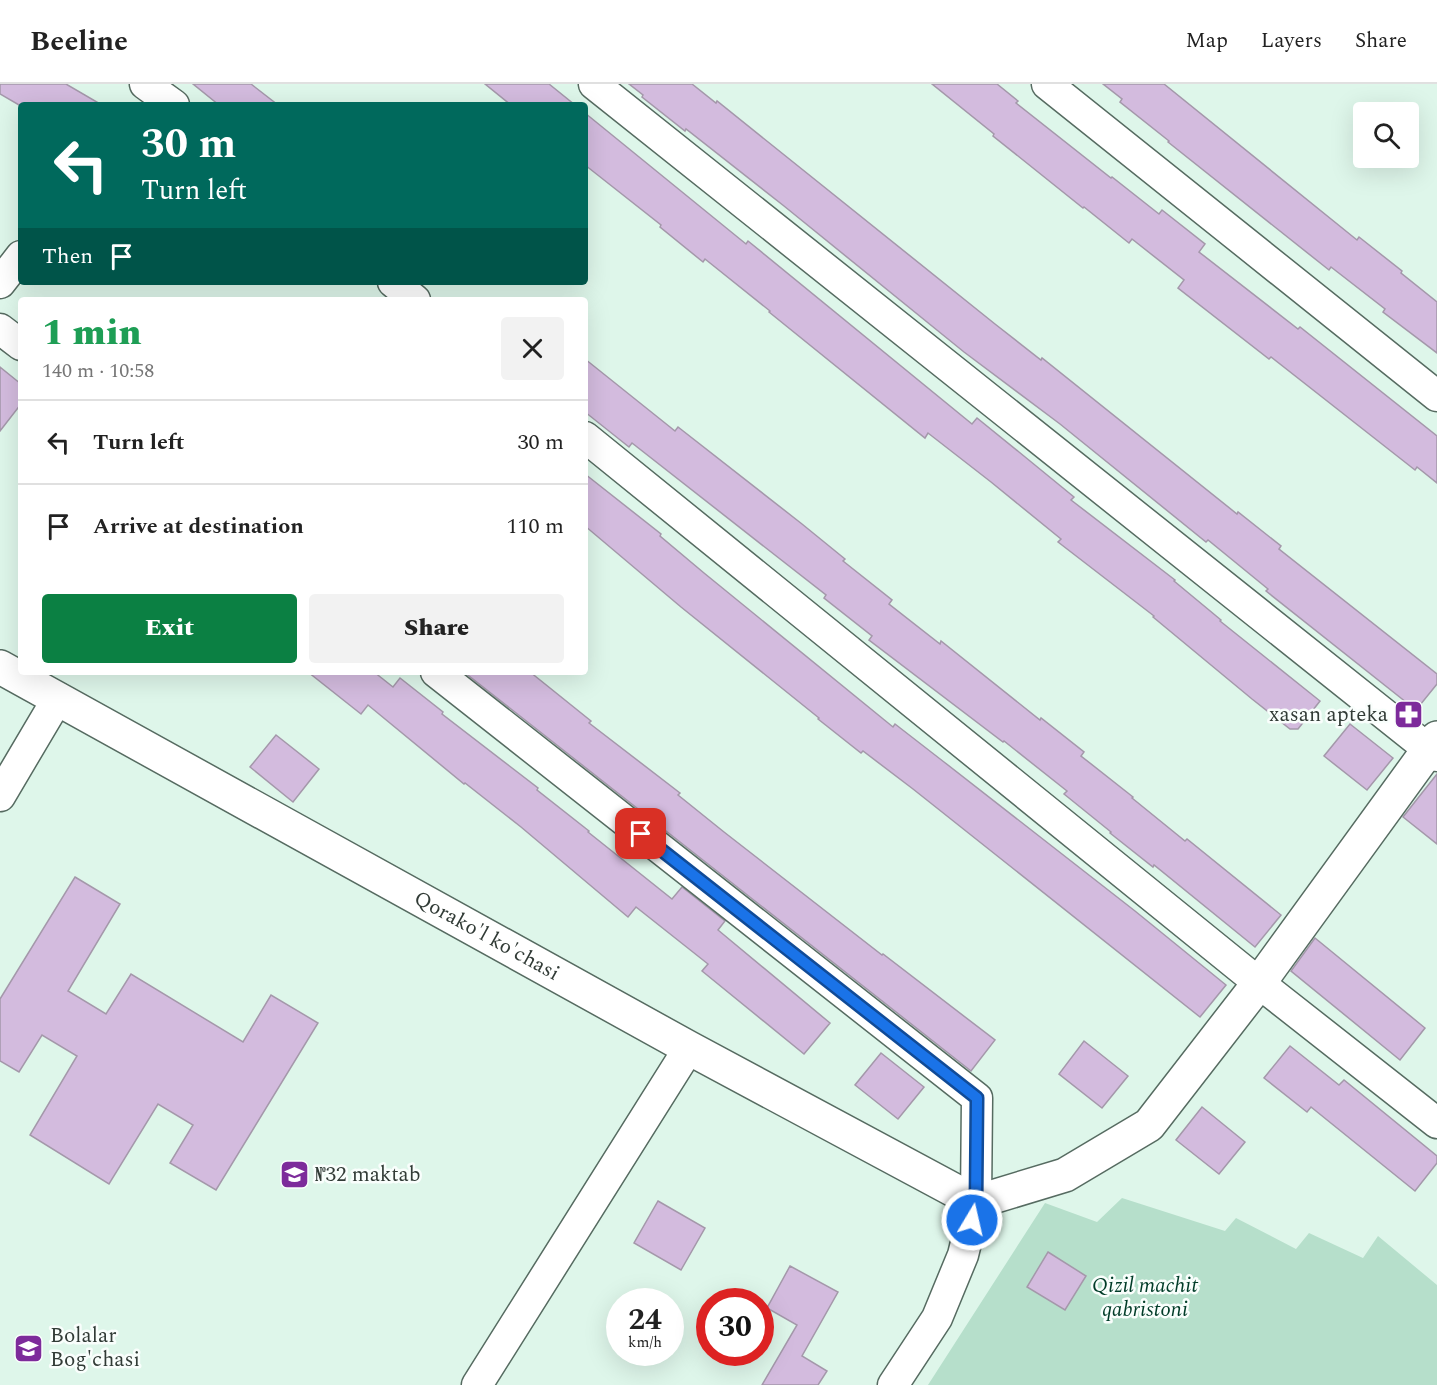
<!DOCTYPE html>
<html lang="en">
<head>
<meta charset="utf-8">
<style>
  :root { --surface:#fff; --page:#f2f2f2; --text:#222; --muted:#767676; --line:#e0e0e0; --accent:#0b8043 }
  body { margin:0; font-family:Spectral,serif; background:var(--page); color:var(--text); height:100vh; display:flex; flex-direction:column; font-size:22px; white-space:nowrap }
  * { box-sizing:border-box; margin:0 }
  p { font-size:20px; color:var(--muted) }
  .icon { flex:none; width:33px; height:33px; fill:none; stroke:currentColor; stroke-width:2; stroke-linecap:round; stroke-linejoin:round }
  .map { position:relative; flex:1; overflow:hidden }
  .panel { position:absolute; left:18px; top:213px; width:570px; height:378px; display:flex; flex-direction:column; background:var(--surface); border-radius:6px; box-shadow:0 6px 24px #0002 }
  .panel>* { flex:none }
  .top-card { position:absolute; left:18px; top:18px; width:570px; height:183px; border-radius:6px; box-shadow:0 6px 24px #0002; background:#00695c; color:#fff; overflow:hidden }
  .buttons { position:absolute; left:1353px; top:18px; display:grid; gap:12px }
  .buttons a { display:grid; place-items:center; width:66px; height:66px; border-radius:6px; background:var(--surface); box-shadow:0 6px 24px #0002; font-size:30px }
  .speed { position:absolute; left:606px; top:1204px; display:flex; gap:12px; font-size:30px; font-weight:700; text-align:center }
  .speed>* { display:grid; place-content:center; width:78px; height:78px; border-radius:50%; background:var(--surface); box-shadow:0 6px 24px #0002; line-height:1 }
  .speed small { font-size:15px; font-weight:400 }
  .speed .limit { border:9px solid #d22; background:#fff; color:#111 }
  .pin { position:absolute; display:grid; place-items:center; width:51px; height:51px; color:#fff; margin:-26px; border-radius:12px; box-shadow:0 3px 9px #0006 }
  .me { position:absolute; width:66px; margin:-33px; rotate:9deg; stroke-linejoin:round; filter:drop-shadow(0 0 4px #0008) }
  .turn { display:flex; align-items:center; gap:21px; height:126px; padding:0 24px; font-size:27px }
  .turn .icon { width:78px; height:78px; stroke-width:2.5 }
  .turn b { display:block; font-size:42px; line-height:51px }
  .then { display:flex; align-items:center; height:57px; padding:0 24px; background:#0003; gap:12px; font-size:22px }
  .round { display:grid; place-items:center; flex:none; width:63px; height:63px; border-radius:6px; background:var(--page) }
  .headline { display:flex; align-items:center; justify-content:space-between; height:102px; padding:0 24px }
  h1 { font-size:36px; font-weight:800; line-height:45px; color:#1e9e55 }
  .cta { display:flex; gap:12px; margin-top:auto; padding:12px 24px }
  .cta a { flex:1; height:69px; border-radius:6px; background:var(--accent); color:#fff; font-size:24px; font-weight:800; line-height:69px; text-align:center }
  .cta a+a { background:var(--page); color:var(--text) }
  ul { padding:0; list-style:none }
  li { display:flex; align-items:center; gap:18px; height:84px; padding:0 24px; border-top:2px solid var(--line) }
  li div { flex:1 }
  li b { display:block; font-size:22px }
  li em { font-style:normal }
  header { display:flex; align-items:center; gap:36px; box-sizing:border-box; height:84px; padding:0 30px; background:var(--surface); border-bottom:2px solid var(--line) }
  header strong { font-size:28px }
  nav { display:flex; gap:33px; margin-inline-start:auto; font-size:21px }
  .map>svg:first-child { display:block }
  .green { fill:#b6dfcb }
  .building { fill:#d3bbde; stroke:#a498aa; stroke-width:1.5 }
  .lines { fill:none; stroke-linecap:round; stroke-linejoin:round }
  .minor-casing { stroke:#566b61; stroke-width:33 }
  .tertiary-casing { stroke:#566b61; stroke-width:36 }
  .minor { stroke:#fff; stroke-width:30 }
  .tertiary { stroke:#fff; stroke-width:33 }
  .route-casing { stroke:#114b97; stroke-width:15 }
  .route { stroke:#1a73e8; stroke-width:10 }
  .labels { text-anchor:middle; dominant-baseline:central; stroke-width:5; stroke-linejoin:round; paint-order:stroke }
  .poi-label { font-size:21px; fill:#313b36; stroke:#f9fefc; text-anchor:start }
  .street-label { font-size:21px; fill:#313b36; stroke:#f9fefc }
  .park-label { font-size:21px; font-style:italic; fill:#003c28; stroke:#f9fefc }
</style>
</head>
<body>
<header>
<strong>Beeline</strong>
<nav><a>Map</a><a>Layers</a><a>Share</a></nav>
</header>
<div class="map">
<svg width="1437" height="1301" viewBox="0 0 1437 1301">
  <rect width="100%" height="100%" fill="#def6ea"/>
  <polygon class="green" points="1122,1114 1225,1147 1236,1134 1296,1165 1309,1149 1363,1174 1378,1152 1437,1201 1437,1301 928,1301 1045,1119 1097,1138"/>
  <g class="building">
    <polygon points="0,0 66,0 102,21 19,21 0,10"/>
    <polygon points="193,0 251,0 278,21 219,21"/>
    <polygon points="485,0 549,0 575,21 511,21"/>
    <polygon points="629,0 692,0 716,19 717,17 995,240 1041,276 1042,274 1237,430 1238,428 1281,462 1279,465 1437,590 1437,600 1416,626 1266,507 1268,505 1208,456 1206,458 1060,340 964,268 784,122 686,45 685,47 642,13 643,11"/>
    <polygon points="932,0 997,0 1018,17 1016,19 1111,94 1112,93 1159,130 1162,126 1205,160 1199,168 1298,245 1300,243 1437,352 1437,399 1417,383 1415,386 1271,273 1269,275 1178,204 1184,196 1132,155 1129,159 1084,123 1083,124 993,52 994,50"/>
    <polygon points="1103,0 1164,0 1357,156 1359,153 1402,187 1401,189 1437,218 1437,269 1383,228 1385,225 1331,183 1329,186 1168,58 1169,57 1120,18 1122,15"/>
    <polygon points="585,29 746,160 748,157 972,340 977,334 1019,368 1074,413 1071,416 1175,496 1174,497 1221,536 1220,537 1320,617 1298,645 1290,645 1252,615 1153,533 1154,532 1058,458 1061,455 991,398 928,349 925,354 769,228 770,227 705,175 703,178 660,143 661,141 585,81"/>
    <polygon points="585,275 675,347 678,343 802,440 845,475 843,477 892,516 889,520 940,560 941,557 1040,636 1041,634 1084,668 1081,672 1133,713 1132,714 1185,757 1187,755 1281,831 1255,863 1154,781 1153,783 1110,749 1111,748 1064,710 1067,707 1004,657 1003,658 869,556 872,552 824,514 826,511 632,359 629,363 585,328"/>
    <polygon points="0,283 21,300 21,320 0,347"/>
    <polygon points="585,390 661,450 660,452 704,489 893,643 895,640 944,678 1135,827 1226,901 1200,933 913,705 863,667 861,669 818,635 819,634 681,523 585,442"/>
    <polygon points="308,588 374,588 393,603 400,594 443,628 442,630 538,704 537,706 589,747 588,748 672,815 682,803 725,837 718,846 830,939 804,970 702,887 708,880 636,823 628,833 521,743 465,699 464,700 368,621 361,630"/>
    <polygon points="464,588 530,588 591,637 589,639 680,709 678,711 724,748 882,871 883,870 995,956 971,987"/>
    <polygon points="1350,640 1393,674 1367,706 1324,672"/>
    <polygon points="276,651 319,685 293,718 250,683"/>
    <polygon points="1437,690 1437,760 1403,733"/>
    <polygon points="75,793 120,820 68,907 106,930 131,890 243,958 271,911 318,939 216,1106 170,1079 193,1041 158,1020 109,1100 30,1051 77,972 42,951 19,988 0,977 0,915"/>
    <polygon points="1315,854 1425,944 1400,976 1291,887"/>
    <polygon points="1084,957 1128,992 1102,1024 1059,990"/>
    <polygon points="1290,962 1339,1001 1344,996 1437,1072 1437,1079 1415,1107 1311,1023 1307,1028 1264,994"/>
    <polygon points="881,969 924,1003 898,1035 855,1001"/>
    <polygon points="1202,1023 1245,1058 1219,1090 1176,1056"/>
    <polygon points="658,1117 705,1144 681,1186 634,1159"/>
    <polygon points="1048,1168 1086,1192 1065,1226 1027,1203"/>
    <polygon points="790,1182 838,1208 802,1272 827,1287 818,1301 762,1301 797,1241 767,1224"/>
  </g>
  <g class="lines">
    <defs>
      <g id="minor">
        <polyline points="145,0 174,21"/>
        <polyline points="594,0 1437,672"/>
        <polyline points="1047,0 1437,312"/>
        <polyline points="393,198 415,216"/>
        <polyline points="0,199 21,172"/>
        <polyline points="0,245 21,261"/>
        <polyline points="585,353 1259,899 1437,1039"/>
        <polyline points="436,588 977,1014 976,1118 963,1171 937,1234 893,1301"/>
        <polyline points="0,712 58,614"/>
        <polyline points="477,1301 689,964"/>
      </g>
      <g id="tertiary">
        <path id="s1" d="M0 583 689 964 976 1118 1065 1091 1149 1041 1259 899 1437 654"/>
      </g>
    </defs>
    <use href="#minor" class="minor-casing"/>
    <use href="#tertiary" class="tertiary-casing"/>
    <use href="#minor" class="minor"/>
    <use href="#tertiary" class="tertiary"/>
  </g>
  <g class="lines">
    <defs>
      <polyline id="route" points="641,750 977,1014 976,1118 972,1136"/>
    </defs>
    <use href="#route" class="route-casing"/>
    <use href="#route" class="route"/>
  </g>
  <defs>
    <symbol id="pharmacy-square" viewBox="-11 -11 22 22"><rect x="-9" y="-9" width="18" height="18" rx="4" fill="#7d2b9b" stroke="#f9fefc"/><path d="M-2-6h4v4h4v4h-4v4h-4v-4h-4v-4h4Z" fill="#fff"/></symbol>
    <symbol id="school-square" viewBox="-11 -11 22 22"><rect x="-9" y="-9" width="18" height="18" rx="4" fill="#7d2b9b" stroke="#f9fefc"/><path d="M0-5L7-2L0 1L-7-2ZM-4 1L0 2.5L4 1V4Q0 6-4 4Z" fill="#fff"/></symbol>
  </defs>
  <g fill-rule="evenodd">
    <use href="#pharmacy-square" x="1392" y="614" width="33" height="33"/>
    <use href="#school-square" x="278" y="1074" width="33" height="33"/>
    <use href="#school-square" x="12" y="1248" width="33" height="33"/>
  </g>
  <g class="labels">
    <g class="poi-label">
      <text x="1388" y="631" text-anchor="end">xasan apteka</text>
      <text x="315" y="1091">№32 maktab</text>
      <text x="50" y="1252">Bolalar<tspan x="50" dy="24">Bog'chasi</tspan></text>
    </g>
    <g class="street-label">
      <text stroke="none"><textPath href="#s1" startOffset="556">Qorako'l ko'chasi</textPath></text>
    </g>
    <g class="park-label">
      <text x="1145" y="1202">Qizil machit<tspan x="1145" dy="24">qabristoni</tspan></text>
    </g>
  </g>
</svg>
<div class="buttons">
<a><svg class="icon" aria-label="search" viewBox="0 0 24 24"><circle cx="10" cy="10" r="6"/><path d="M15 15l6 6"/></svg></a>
</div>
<div class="speed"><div>24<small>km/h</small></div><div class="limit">30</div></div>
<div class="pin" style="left:641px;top:750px;background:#d93025"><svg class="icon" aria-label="arrive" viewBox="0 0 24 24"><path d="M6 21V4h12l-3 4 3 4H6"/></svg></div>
<svg class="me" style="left:972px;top:1136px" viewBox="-20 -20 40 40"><circle r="17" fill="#1a73e8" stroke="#fff" stroke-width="3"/><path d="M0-11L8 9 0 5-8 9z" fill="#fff"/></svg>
<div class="top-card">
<div class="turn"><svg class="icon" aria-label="left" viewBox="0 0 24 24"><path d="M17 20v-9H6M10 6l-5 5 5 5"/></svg><div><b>30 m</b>Turn left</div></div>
<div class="then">Then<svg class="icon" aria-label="arrive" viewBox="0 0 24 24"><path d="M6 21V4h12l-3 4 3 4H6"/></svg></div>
</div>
<section class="panel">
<div class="headline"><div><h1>1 min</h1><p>140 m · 10:58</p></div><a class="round"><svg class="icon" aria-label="close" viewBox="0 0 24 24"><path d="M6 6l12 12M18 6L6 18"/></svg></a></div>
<ul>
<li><svg class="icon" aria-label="left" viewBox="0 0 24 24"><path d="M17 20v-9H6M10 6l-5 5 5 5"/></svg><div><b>Turn left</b></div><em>30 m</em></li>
<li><svg class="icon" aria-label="arrive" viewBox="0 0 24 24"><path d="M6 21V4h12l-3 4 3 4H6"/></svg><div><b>Arrive at destination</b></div><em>110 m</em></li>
</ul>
<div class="cta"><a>Exit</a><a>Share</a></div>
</section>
</div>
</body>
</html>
